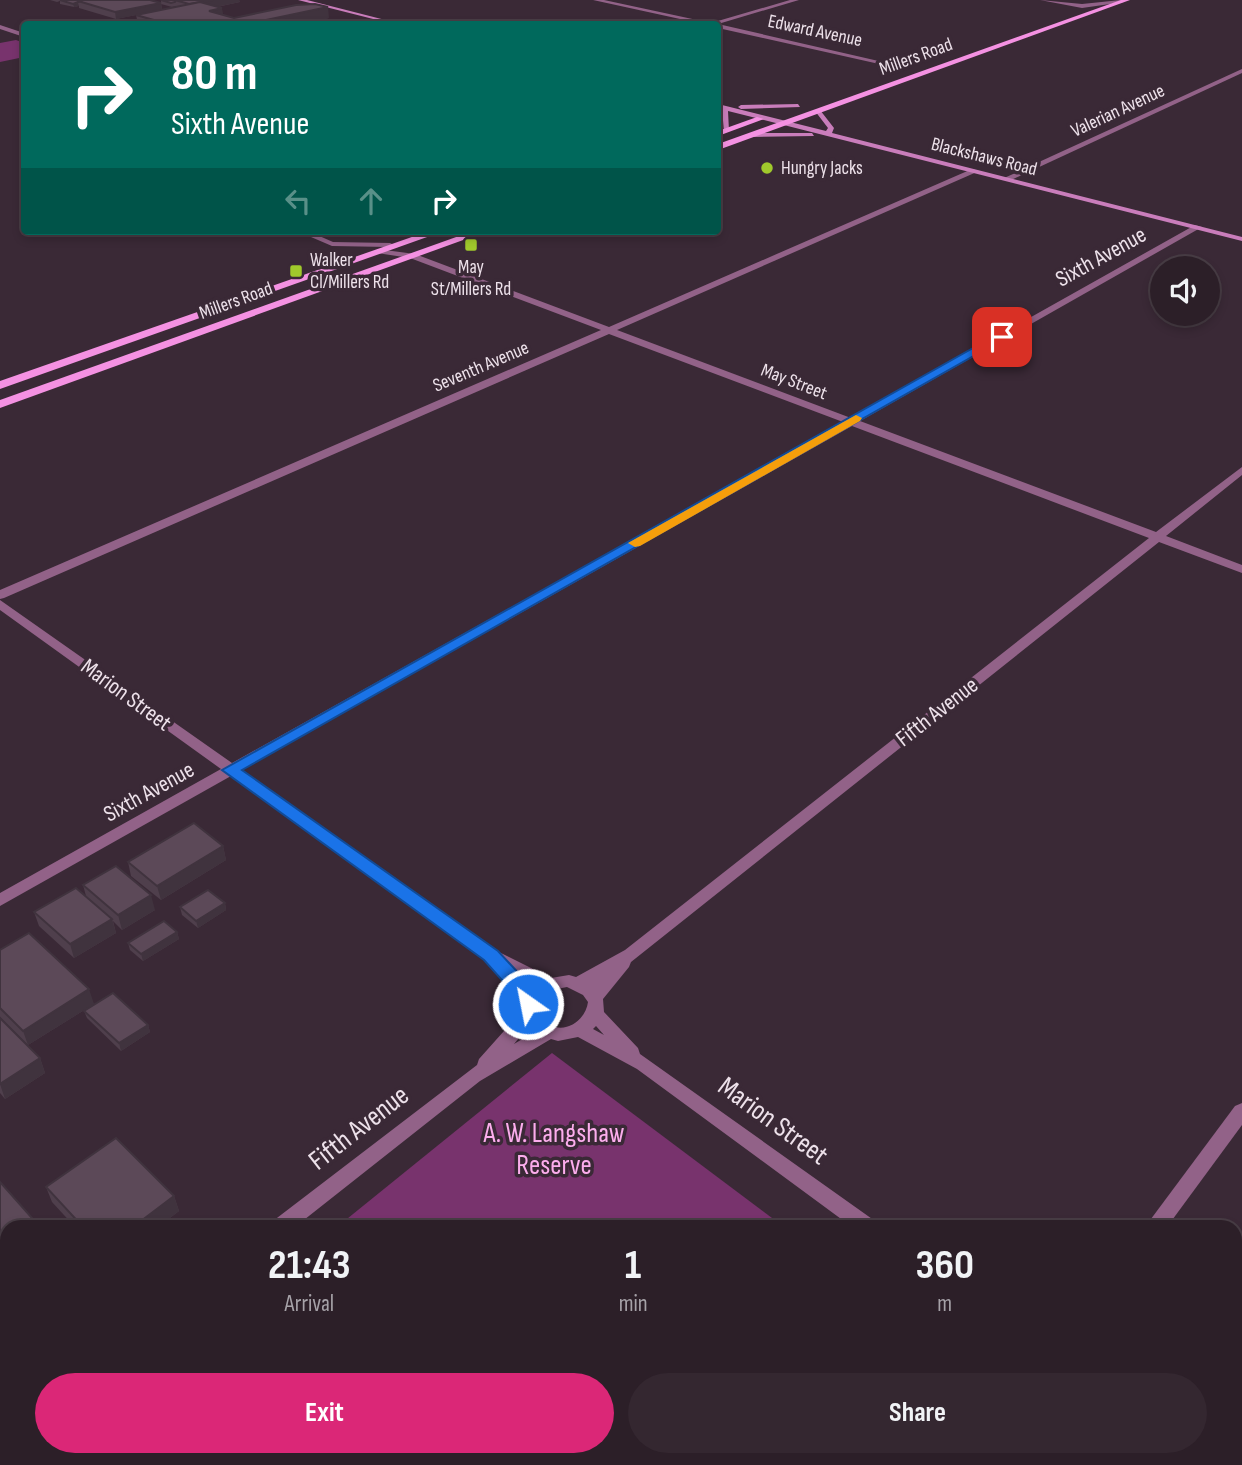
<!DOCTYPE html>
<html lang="en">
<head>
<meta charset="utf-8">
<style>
  :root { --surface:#2c1f28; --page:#342730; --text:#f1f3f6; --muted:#a6a2a8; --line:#483d45; --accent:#db2777 }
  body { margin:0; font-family:"Sofia Sans Condensed",sans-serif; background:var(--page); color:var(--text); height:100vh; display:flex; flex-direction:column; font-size:26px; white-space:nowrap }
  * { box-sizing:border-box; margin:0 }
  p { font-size:23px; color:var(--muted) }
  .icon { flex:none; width:38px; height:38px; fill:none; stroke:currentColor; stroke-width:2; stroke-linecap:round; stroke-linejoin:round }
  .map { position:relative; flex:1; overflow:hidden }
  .drawer { position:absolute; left:0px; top:1220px; width:1242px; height:247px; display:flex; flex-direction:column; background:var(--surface); border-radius:21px 21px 0 0; box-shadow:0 4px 10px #0003,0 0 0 2px var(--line) }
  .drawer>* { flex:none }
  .top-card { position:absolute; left:21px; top:21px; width:700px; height:214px; border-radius:7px; box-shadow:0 4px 10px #0003,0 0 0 2px var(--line); background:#00695c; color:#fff; overflow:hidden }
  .fabs { position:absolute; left:1150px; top:256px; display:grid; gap:14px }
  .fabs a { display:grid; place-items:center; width:70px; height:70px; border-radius:50%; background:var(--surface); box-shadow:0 4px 10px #0003,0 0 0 2px var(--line); font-size:35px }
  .pin { position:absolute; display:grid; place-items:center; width:60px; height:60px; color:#fff; margin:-30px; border-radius:14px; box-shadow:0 4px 10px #0006 }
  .me { position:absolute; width:77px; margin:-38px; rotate:327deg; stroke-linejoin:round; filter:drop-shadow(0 0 5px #0008) }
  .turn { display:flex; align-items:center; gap:24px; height:147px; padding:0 35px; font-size:32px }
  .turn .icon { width:91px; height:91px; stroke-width:2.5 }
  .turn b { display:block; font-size:49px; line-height:60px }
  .lanes { display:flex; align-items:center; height:66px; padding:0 35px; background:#0003; justify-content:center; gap:35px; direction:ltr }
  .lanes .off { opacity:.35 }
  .eta { display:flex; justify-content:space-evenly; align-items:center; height:119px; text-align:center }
  .eta b { font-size:42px; font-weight:700; line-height:49px }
  .button { display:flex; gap:14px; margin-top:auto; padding:14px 35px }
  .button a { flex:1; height:80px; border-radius:42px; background:var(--accent); color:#fff; font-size:28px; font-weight:700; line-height:80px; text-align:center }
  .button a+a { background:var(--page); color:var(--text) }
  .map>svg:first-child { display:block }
  .green { fill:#78336d }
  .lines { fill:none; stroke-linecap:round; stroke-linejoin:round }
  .street { fill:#926288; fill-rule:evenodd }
  .secondary { fill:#c97dbb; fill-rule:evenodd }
  .primary { fill:#f491e2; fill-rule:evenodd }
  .wall { fill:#4f3f4c }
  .shaded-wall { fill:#40333e }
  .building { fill:#5c4958; stroke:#40333e; stroke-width:2 }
  .route { fill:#1a73e8; stroke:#114b97; stroke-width:2 }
  .slow { fill:#f59e0b }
  .poi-dot { fill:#a0c92c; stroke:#3a2936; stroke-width:2.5 }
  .labels { text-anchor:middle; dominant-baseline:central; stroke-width:7; stroke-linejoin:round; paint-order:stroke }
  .far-street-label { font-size:19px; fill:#ede1ea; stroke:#3a2936 }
  .far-poi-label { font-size:19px; fill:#ede1ea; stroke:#3a2936; text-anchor:start }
  .street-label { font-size:23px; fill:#ede1ea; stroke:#3a2936 }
  .near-street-label { font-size:28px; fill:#ede1ea; stroke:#3a2936 }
  .near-park-label { font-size:28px; fill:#fcaded; stroke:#3a2936 }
</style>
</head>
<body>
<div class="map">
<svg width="1242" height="1465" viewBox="0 0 1242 1465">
  <rect width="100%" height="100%" fill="#3a2936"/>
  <g class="green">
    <polygon points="16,40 24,43 24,57 0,62 0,43"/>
    <polygon points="552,1053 784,1227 337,1227"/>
    <polygon points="49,1460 1093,1460 1101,1465 42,1465"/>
  </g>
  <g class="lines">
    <g class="street">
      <polygon points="593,0 604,0 711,23 790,0 799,0 718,24 909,68 906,70 718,28 718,24 703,24"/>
      <polygon points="1040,0 1082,4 1121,0 1124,2 1082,8"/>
      <polygon points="0,25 24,33 24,37 0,29"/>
      <polygon points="1242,69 1242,73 1009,181 1002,179"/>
      <path d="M972 169 979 171 617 330 851 418 1195 225 1202 227 860 421 1156 532 1242 467V475L1166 536 1242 565V573L1159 542 631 962 629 967 603 999 604 1012 638 1048 640 1054 875 1221 878 1227H852L637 1069 578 1037 558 1041 551 1039 480 1081 295 1227H270L273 1221 477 1065 479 1059 520 1013 522 1000 489 961 231 776 0 906V893L221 769 0 610V600L232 763 843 422 609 334 4 598 0 599V590L601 330 410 258 377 253V249L415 254 609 327ZM852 426 1149 538 625 950 576 977 569 975 551 978 497 951 242 770ZM521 978 534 984 530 987ZM567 987 583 995 588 1002C586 1019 567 1034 550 1025 545 1022 541 1017 538 1013L539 1000 552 990ZM529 1026 534 1032 514 1044ZM596 1026 604 1035 593 1029Z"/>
      <polygon points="297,231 308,231 333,242 390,243 394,245 390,247 332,246"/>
      <polygon points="1242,1103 1242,1125 1167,1227 1145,1227 1235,1106"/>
      <polygon points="7,1433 7,1458 0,1461 0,1436"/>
      <polygon points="1181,1460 1208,1460 1210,1465 1183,1465"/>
    </g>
    <g class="secondary">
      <polygon points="298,0 307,0 401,24 393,24"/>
      <polygon points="718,104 826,131 828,128 815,111 820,110 834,128 832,133 1242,237 1242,241 728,111 729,131 724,132 722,109 718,108"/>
      <polygon points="798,104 800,107 741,109 738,107 741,105"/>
      <polygon points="812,133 814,136 753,137 750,135 753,133"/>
    </g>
    <g class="primary">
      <polygon points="1121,0 1130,0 718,150 718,144"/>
      <polygon points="757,117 764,119 718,136 718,131"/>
      <polygon points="429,231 444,231 0,389 0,381"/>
      <polygon points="473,231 488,231 0,408 0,400"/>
    </g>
  </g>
  <g class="wall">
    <polygon points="50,0 150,0 161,3 162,10 176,7 176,6 172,7 161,4 161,0 239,0 240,2 217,7 223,15 234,18 329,18 305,23 309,24 138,24 136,15 116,19 79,8 79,6 74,7 60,4 60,1 57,2"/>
    <polygon points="223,846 226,860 161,900 131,876 128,862"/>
    <polygon points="83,885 155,910 122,930 113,921 116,933 74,958 39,926 34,912 86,896"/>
    <polygon points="225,903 226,910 198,928 182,915 180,907"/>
    <polygon points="177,932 179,939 143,961 130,950 128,943"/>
    <polygon points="0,950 94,1004 28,1045 0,1017"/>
    <polygon points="84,1011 148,1025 150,1032 121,1051 87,1018"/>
    <polygon points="0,1018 40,1058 45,1073 5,1099 0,1093"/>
    <polygon points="0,1182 7,1227 7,1270 0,1261"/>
    <polygon points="46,1187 174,1196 179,1211 158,1227 75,1227 52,1202"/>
  </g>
  <g class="shaded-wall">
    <polygon points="213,0 239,0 240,2 192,12 191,5"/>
    <polygon points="78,3 79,6 74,7 73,4"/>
    <polygon points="161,3 162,10 116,19 115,12"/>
    <polygon points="328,7 329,18 299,24 247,24"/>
    <polygon points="222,8 224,19 209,11"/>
    <polygon points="223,846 226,860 161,900 157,886"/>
    <polygon points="151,895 155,910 122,930 118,915"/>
    <polygon points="225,903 226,910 198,928 196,921"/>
    <polygon points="112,919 116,933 74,958 70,944"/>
    <polygon points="177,932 179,939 143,961 141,954"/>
    <polygon points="89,989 94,1004 28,1045 23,1031"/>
    <polygon points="148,1025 150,1032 121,1051 119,1043"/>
    <polygon points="40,1058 45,1073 5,1099 0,1084"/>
    <polygon points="174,1196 179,1211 158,1227 133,1227"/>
    <polygon points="7,1316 7,1335 0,1340 0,1321"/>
  </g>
  <g class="building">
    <polygon points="60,0 83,0 73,4"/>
    <polygon points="83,0 150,0 161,3 115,12 78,1"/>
    <polygon points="161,0 176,0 175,2 171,3"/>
    <polygon points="175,0 213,0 189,4"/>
    <polygon points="200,2 222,8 209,11 234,18 296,5 315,4 328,7 247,24 168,24 136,15"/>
    <polygon points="290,19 309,24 264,24"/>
    <polygon points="194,823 223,846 157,886 128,862"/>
    <polygon points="116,866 151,895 118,915 83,885"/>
    <polygon points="76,888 112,919 70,944 34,912"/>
    <polygon points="208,890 225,903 196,921 180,907"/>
    <polygon points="164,921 177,932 141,954 128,943"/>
    <polygon points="29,933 89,989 23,1031 0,1008 0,950"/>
    <polygon points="113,993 148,1025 119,1043 84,1011"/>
    <polygon points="0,1018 40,1058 0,1084"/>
    <polygon points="116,1138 174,1196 133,1227 83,1227 46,1187"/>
    <polygon points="0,1182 40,1227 7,1227 7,1263 0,1254"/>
    <polygon points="0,1271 7,1279 7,1316 0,1321"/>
  </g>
  <polygon class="route" points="998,334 1007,337 242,770 498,951 537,993 540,999 535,1009 528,1011 521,1009 518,1004 520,1000 484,960 222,770"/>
  <polygon class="slow" points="856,415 862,418 860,421 640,546 635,547 628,543"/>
  <g class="poi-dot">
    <circle cx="767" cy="168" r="7"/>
    <rect x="464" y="238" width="14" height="14" rx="3.5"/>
    <rect x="289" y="264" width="14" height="14" rx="3.5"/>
  </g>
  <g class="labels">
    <g class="far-street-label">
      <text transform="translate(815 31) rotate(12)">Edward Avenue</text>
      <text transform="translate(916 57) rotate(-20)">Millers Road</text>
      <text transform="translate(1118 111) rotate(-25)">Valerian Avenue</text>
      <text transform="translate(984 157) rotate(14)">Blackshaws Road</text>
      <text transform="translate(236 301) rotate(-20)">Millers Road</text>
      <text transform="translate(481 367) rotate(-23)">Seventh Avenue</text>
      <text transform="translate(794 382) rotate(21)">May Street</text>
    </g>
    <g class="far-poi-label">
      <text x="781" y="168">Hungry Jacks</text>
      <text x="310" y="260">Walker<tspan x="310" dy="22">Cl/Millers Rd</tspan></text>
      <text x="471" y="267" text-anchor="middle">May<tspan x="471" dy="22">St/Millers Rd</tspan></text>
    </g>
    <g class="street-label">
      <text transform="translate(1101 257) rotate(-29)">Sixth Avenue</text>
      <text transform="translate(126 695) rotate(36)">Marion Street</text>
      <text transform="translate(937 712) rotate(-38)">Fifth Avenue</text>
      <text transform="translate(149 792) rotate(-29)">Sixth Avenue</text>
    </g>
    <g class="near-street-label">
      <text transform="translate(773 1121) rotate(36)">Marion Street</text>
      <text transform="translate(359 1128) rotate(-38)">Fifth Avenue</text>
    </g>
    <g class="near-park-label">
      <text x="554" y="1133">A. W. Langshaw<tspan x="554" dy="32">Reserve</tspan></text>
    </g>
  </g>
</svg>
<div class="fabs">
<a><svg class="icon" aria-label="sound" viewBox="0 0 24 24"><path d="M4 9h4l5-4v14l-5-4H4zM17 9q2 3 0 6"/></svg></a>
</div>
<div class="pin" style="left:1002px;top:337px;background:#d93025"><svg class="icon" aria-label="arrive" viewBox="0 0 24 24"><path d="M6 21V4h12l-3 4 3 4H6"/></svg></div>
<svg class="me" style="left:528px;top:1004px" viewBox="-20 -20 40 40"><circle r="17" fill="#1a73e8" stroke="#fff" stroke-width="3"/><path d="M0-11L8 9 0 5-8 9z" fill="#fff"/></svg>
<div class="top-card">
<div class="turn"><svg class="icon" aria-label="right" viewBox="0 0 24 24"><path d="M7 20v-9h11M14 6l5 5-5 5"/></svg><div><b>80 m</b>Sixth Avenue</div></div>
<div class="lanes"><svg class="icon off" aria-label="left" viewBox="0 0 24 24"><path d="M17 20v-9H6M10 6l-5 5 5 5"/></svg><svg class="icon off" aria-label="ahead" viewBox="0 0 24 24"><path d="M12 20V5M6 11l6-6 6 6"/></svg><svg class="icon" aria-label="right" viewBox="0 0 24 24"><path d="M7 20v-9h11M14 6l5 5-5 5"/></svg></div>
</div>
<section class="drawer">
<div class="eta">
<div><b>21:43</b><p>Arrival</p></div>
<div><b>1</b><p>min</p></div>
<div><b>360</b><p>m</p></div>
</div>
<div class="button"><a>Exit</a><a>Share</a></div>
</section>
</div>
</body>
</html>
